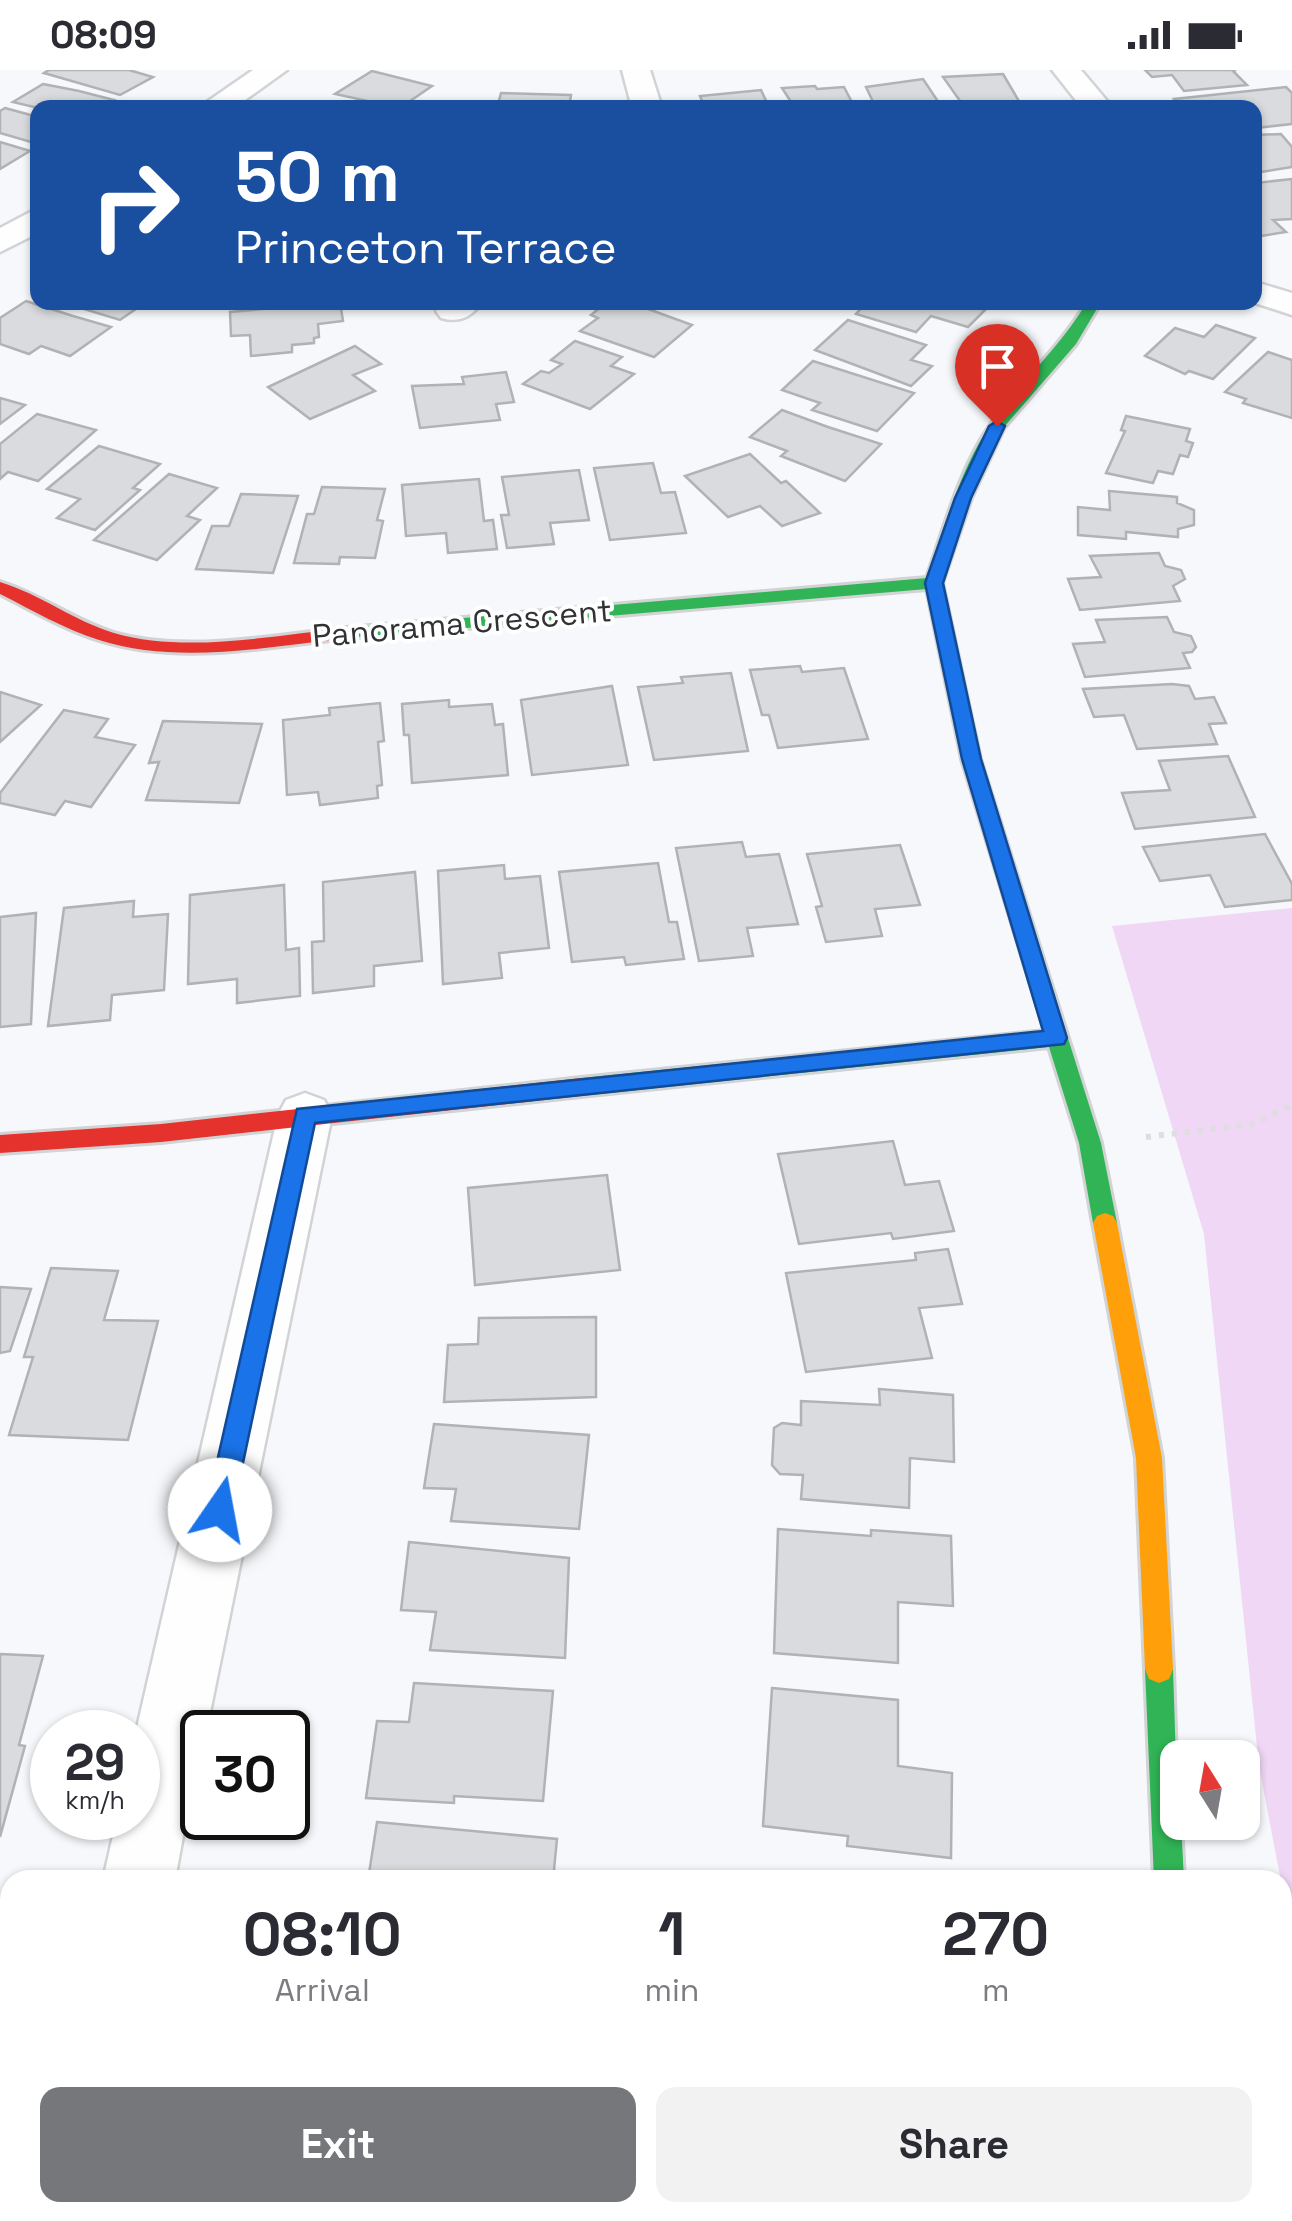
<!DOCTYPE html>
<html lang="en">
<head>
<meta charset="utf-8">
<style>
  :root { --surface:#fff; --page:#f2f2f3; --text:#2b2b33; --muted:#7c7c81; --accent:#76777a }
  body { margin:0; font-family:"Space Grotesk",sans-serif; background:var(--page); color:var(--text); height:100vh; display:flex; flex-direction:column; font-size:38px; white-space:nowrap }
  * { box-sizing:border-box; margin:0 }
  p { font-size:32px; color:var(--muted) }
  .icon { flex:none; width:55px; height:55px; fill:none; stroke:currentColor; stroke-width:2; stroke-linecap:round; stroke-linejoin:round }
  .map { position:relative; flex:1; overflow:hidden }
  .sheet { position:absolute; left:0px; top:1800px; width:1292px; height:352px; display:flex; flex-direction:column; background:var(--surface); border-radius:30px 30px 0 0; box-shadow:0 2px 8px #0004 }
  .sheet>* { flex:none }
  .guide { position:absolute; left:30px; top:30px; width:1232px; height:210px; border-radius:20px; box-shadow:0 2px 8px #0004; background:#1a4fa0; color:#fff; overflow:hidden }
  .needle { width:65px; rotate:349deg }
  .fabs { position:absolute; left:1160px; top:1670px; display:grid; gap:20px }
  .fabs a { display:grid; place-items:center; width:100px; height:100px; border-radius:20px; background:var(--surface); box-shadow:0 2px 8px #0004; font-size:50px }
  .speed { position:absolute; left:30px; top:1640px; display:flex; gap:20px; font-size:50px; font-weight:700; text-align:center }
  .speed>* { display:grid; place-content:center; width:130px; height:130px; border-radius:50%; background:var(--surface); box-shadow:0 2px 8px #0004; line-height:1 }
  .speed small { font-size:25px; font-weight:400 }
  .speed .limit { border:5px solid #111; border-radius:15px; background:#fff; color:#111 }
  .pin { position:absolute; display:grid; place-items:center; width:85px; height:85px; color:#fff; margin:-102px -42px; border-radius:50% 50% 50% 0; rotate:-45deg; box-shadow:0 0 10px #0007 }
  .pin .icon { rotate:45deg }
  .me { position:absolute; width:110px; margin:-55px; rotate:12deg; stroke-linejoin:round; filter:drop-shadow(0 0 8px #0008) }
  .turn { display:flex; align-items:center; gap:35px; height:210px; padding:0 40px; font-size:45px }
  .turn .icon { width:130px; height:130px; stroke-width:2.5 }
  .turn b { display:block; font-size:70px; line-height:85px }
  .eta { display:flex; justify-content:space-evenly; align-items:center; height:170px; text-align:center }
  .eta b { font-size:60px; font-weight:700; line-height:70px }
  .cta { display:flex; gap:20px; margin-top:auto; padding:20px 40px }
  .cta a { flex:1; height:115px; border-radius:20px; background:var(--accent); color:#fff; font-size:40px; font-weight:700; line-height:115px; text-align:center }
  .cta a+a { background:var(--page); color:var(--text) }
  .status { display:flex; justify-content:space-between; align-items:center; height:70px; padding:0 50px; background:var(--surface); direction:ltr }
  .status svg { height:28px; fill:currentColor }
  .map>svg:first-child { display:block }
  .green { fill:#efd7f5 }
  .building { fill:#dadbde; stroke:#b1b2b4; stroke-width:2.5 }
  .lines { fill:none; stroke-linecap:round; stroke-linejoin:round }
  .street-casing { stroke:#d2d3d5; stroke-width:5 }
  .fast-casing { stroke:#d2d3d5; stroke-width:6 }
  .slow-casing { stroke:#d2d3d5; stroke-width:6 }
  .jam-casing { stroke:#d2d3d5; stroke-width:6 }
  .path { stroke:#dededf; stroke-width:6; stroke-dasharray:5 8; stroke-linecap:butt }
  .street { fill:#fefefe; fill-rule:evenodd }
  .fast { fill:#30b455; fill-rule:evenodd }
  .slow { fill:#ff9f0a; fill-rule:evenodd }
  .jam { fill:#e5322d; fill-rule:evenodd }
  .route { fill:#1a73e8; stroke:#114b97; stroke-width:2.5 }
  .labels { text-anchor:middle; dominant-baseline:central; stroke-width:8; stroke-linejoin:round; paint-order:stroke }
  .far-street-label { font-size:32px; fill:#313234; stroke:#fff }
</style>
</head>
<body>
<div class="status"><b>08:09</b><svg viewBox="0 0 49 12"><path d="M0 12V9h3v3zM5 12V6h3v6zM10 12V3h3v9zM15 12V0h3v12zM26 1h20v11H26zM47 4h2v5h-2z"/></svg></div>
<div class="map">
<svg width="1292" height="2151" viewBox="0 0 1292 2151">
  <rect width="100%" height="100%" fill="#f7f8fb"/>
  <polygon class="green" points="1292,838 1292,1869 1259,1696 1204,1164 1112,856"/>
  <g class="building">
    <polygon points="49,0 129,0 153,7 120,25 44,3"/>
    <polygon points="1145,0 1236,0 1233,1 1247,15 1184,21 1172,5 1152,7"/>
    <polygon points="372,1 432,16 400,38 335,24"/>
    <polygon points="1003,4 1020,33 1027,33 1030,38 965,38 943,7"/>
    <polygon points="923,9 941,36 876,38 866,17"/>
    <polygon points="43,14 79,21 114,30 102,38 38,38 13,32"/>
    <polygon points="815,16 817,19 844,17 855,38 795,38 782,18"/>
    <polygon points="1286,17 1292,23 1292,54 1255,58 1255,38 1182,38 1174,29"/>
    <polygon points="761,20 769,37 705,38 700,26"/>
    <polygon points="501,23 571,25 569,38 497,38"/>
    <polygon points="5,38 38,47 38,74 0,63 0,41"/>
    <polygon points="1281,64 1292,77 1292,97 1255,103 1255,65"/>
    <polygon points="0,72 30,81 0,99"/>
    <polygon points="1292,109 1292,149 1273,150 1286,162 1255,167 1255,113"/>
    <polygon points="26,231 73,246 111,257 70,286 41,276 29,284 0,274 0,248"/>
    <polygon points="61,232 146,232 120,250"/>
    <polygon points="340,232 343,251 318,254 319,267 314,268 314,273 292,275 292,282 251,286 250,265 231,266 230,242"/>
    <polygon points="607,232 629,232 692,255 654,287 580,261 598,248 591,245"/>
    <polygon points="867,232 959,232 985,240 968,257 931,246 916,262 856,244"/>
    <polygon points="848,250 926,275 911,290 932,296 911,316 815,280"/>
    <polygon points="1216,255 1255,268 1213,309 1189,301 1185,304 1145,286 1175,258 1204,267"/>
    <polygon points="575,271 622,287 611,296 634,304 590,339 523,314 541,301 549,303 562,294 551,290"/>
    <polygon points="355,276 381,294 353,305 375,321 310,349 268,317"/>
    <polygon points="1268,282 1292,290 1292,348 1243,333 1246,329 1225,322"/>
    <polygon points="813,291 914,323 877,361 812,340 820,333 782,320"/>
    <polygon points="506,302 514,332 496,334 500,350 420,358 412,316 464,314 462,307"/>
    <polygon points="0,328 25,335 0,354"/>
    <polygon points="782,340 828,357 881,374 845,411 781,386 787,381 750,367"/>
    <polygon points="37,344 96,360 38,411 8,402 0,409 0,374"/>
    <polygon points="1126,346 1190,359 1186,371 1193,373 1188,387 1180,385 1173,404 1158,401 1153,413 1106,403 1125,361 1121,360"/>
    <polygon points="99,376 160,394 133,418 140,420 95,460 57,448 80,429 47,419"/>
    <polygon points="750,384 781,413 786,411 820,443 782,456 760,436 728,447 685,406"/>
    <polygon points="653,393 661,423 675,422 686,463 610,470 594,398"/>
    <polygon points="579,400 589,450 550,453 554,474 507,478 501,445 509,445 502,407"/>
    <polygon points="169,404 217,418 187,446 200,450 157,490 94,470"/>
    <polygon points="479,409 484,451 493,450 497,479 448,483 446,463 406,466 402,415"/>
    <polygon points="322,417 385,419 377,450 383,451 375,488 340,487 339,494 294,493 307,444 314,444"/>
    <polygon points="1109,421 1177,427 1177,433 1194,440 1194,455 1178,459 1178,467 1126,462 1126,469 1078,465 1078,437 1110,440"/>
    <polygon points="241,424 298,426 273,503 196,499 212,456 229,456"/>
    <polygon points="1159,483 1165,496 1181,500 1185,509 1173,516 1180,531 1080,540 1068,509 1101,507 1090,486"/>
    <polygon points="1167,547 1174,562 1191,566 1196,577 1192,582 1183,583 1190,598 1085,607 1073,574 1105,572 1096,550"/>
    <polygon points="800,596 802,602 844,598 868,669 778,678 769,645 762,645 750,600"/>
    <polygon points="731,603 748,681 654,690 638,617 683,613 681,607"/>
    <polygon points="1172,614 1189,616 1195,629 1214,627 1226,653 1209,654 1217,674 1137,679 1124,645 1094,647 1083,619"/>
    <polygon points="612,616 628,695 532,705 521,630"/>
    <polygon points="0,622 41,635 0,672"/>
    <polygon points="449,630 449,637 492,634 495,655 503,654 508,705 412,713 409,665 404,665 402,634"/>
    <polygon points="380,633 384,671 378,672 382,715 377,716 378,728 320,735 318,722 287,725 283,650 330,645 329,638"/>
    <polygon points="64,640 108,649 95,667 135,675 91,737 65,731 55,745 0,733 0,723"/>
    <polygon points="163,651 262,654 239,733 146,730 159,692 149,693"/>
    <polygon points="1228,686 1255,747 1135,759 1122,723 1170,720 1159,691"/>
    <polygon points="1265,764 1292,814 1292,830 1225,837 1210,805 1160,811 1143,777"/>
    <polygon points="742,772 746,787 779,784 798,854 747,858 753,886 699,891 676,778"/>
    <polygon points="900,775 920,835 875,839 882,866 826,872 816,837 822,836 807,784"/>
    <polygon points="658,793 669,852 677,852 684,889 626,895 624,887 572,892 559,802"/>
    <polygon points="504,795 505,809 540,806 549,878 499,883 502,908 443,914 438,801"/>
    <polygon points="415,802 422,891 374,896 374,916 313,923 312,872 324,871 323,812"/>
    <polygon points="284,815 286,880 299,878 300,926 237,933 237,909 188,914 190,825"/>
    <polygon points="134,831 133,847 168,844 164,920 112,925 110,950 48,956 64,838"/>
    <polygon points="36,843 31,954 0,957 0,847"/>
    <polygon points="893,1071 905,1115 939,1111 954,1161 893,1169 891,1163 799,1174 778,1084"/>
    <polygon points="607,1105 620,1200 475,1215 468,1118"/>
    <polygon points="948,1179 962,1234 919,1238 932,1288 806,1302 786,1203 916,1190 915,1183"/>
    <polygon points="51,1198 118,1201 104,1250 158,1251 128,1370 9,1365 33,1287 24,1287"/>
    <polygon points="0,1217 31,1219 10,1281 0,1283"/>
    <polygon points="596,1247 596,1327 444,1332 448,1275 478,1274 479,1248"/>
    <polygon points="879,1319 953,1325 954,1392 910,1388 909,1438 801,1429 803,1405 780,1404 772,1395 774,1358 782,1353 801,1355 801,1331 880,1335"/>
    <polygon points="434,1354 589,1365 579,1459 451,1451 456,1419 424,1418"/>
    <polygon points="778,1459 871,1466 871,1460 951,1466 953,1536 898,1532 898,1593 774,1583"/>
    <polygon points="409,1472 569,1488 565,1588 430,1580 436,1542 401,1540"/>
    <polygon points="0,1584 43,1586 19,1675 25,1676 0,1767"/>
    <polygon points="414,1613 553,1621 543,1731 454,1726 454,1733 366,1728 377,1651 409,1652"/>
    <polygon points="772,1618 898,1630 898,1696 952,1703 951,1788 847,1776 848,1766 763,1756"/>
    <polygon points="377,1752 557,1769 553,1810 368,1810"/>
    <polygon points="725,2142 970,2142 971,2151 725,2151"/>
  </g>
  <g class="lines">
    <defs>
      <g id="street">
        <polygon points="253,0 287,0 234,38 198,38"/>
        <polygon points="622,0 650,0 662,38 632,38"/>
        <polygon points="1052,0 1081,0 1113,38 1082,38"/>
        <polygon points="38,138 38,163 0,182 0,158"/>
        <polygon points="1255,212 1292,223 1292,245 1252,232"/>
        <path d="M442 232H482C471 248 458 253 441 248L436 241Z"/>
        <polygon points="305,1023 324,1030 332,1045 206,1662 202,1662 175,1810 103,1810 117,1748 138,1748 136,1662 278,1045 286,1030"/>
        <polygon points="10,1956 10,2039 0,2043 0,1960"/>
        <polygon points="1159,2142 1240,2142 1241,2151 1159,2151"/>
      </g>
      <g id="fast">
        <path d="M1087 232H1101L1076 274 1004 357 971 428 942 513 980 689 1101 1073 1117 1153 1113 1160 1105 1163 1097 1160 1093 1153 1079 1073 1049 977 581 1026 573 1023 570 1017 573 1011 581 1008 1045 961 962 689 927 519 347 568 338 563 347 558 927 508C944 459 961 395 992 353 1022 310 1059 279 1087 232Z"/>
        <polygon points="1159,1585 1169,1589 1173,1599 1178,1752 1181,1752 1184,1810 1154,1810 1145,1599 1149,1589"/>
      </g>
      <polygon id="slow" points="1105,1143 1113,1146 1117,1153 1162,1388 1173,1599 1169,1609 1159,1613 1149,1609 1145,1599 1136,1388 1093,1153 1097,1146"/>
      <g id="jam">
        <path d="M0 512C40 524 74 551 114 563 187 584 273 565 347 558L356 563 347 568C266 577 178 595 99 570 64 559 32 540 0 524Z"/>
        <polygon points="581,1008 592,1017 581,1026 161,1072 0,1083 0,1065 161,1054"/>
      </g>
    </defs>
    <use href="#street" class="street-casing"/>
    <use href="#fast" class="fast-casing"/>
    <use href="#slow" class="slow-casing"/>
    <use href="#jam" class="jam-casing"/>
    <polyline class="path" points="1146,1067 1253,1054 1292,1035"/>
    <use href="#street" class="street"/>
    <use href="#fast" class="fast"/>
    <use href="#slow" class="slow"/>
    <use href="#jam" class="jam"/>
  </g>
  <polygon class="route" points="997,351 1005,356 971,428 943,513 981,689 1067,968 1064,974 315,1053 233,1440 229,1448 220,1452 210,1448 206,1440 297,1039 1043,961 962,689 925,513 955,428 989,356"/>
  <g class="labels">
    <g class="far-street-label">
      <text transform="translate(462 553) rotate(-5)">Panorama Crescent</text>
    </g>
  </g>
</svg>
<div class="fabs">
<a><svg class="needle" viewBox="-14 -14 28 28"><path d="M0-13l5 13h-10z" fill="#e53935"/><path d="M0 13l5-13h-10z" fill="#7c7c81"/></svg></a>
</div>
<div class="speed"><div>29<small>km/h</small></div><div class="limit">30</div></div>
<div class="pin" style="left:997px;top:356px;background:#d93025"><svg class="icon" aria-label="arrive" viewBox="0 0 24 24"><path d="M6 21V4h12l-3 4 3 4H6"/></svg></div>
<svg class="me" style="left:220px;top:1440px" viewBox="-20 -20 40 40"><circle r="19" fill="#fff"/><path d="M0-13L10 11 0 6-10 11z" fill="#1a73e8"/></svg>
<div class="guide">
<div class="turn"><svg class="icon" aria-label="right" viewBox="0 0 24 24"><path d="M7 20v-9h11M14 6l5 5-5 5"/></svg><div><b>50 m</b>Princeton Terrace</div></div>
</div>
<section class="sheet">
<div class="eta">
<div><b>08:10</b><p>Arrival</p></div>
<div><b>1</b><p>min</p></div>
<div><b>270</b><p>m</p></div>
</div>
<div class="cta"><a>Exit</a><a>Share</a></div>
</section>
</div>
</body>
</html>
